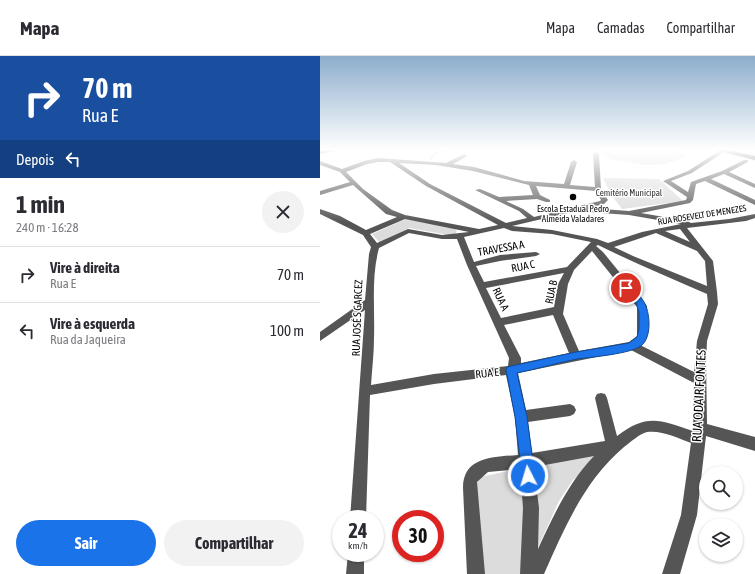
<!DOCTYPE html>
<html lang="pt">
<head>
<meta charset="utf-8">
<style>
  :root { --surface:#fff; --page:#f2f2f3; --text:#2b2b33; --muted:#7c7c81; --line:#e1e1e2; --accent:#1a73e8 }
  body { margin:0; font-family:"Asap Condensed",sans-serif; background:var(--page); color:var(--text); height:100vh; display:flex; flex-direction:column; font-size:15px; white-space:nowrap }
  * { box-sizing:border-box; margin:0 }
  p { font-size:13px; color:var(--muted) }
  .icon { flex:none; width:22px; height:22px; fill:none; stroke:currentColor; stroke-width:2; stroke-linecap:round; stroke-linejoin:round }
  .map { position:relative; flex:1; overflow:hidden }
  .drawer { display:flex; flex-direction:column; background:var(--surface); width:320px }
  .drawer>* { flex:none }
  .top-card { background:#1a4fa0; color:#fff; overflow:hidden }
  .fabs { position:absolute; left:379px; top:410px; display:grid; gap:8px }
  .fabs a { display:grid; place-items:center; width:44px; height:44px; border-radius:50%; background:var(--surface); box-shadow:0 1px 3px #0004; font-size:20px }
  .speed { position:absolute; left:12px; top:454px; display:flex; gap:8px; font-size:20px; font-weight:700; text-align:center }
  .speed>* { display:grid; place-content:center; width:52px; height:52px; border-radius:50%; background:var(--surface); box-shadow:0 1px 3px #0004; line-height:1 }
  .speed small { font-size:10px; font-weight:400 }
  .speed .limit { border:6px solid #d22; background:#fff; color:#111 }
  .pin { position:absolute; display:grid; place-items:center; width:34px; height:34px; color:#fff; margin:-17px; border:2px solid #fff; border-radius:50%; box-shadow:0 1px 4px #0007 }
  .me { position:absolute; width:44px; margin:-22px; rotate:355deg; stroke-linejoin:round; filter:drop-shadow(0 0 3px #0008) }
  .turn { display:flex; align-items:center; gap:14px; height:84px; padding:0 16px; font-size:18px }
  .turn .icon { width:52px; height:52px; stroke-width:2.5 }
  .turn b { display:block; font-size:28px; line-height:34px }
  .then { display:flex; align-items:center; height:38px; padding:0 16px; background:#0003; gap:8px; font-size:15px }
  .round { display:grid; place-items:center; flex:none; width:42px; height:42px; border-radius:21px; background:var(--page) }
  .summary { display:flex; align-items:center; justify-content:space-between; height:68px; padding:0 16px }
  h1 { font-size:24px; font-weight:700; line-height:30px }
  .cta { display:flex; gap:8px; margin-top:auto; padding:8px 16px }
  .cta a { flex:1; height:46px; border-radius:24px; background:var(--accent); color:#fff; font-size:16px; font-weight:700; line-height:46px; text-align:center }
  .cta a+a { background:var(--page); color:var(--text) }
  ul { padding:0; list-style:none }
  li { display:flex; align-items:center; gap:12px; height:56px; padding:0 16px; border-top:1px solid var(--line) }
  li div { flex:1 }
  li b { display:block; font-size:15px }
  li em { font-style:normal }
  header { display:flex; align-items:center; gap:24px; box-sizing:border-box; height:56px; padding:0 20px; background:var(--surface); border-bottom:1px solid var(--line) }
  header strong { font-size:19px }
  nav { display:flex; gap:22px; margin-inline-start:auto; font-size:14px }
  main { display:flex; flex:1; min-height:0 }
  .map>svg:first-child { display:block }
  .green { fill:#dcdcdc }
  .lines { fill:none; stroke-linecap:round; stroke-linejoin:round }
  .stream { stroke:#a3a3a3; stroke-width:1.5 }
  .major-casing { stroke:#dbdbdb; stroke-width:1 }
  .highway-casing { stroke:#dbdbdb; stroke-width:1 }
  .minor { fill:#555; fill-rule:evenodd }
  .major { fill:#000; fill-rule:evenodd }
  .highway { fill:#000; fill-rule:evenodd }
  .route { fill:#1a73e8; stroke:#114b97 }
  .poi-dot { fill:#000; stroke:#fff; stroke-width:1.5 }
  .labels { text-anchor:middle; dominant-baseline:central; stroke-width:3; stroke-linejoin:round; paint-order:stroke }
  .far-park-label { font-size:9px; fill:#333; stroke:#fff }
  .far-poi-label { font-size:9px; fill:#000; stroke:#fff }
  .far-street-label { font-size:9px; fill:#000; stroke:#fff }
  .street-label { font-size:11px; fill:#000; stroke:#fff }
  .near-street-label { font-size:13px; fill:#000; stroke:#fff }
</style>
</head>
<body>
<header>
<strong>Mapa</strong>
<nav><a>Mapa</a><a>Camadas</a><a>Compartilhar</a></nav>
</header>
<main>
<section class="drawer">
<div class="top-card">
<div class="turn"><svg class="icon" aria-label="right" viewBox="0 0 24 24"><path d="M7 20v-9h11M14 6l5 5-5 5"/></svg><div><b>70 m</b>Rua E</div></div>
<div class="then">Depois<svg class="icon" aria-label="left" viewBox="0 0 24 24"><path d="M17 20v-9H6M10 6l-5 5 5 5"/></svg></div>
</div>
<div class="summary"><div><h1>1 min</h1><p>240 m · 16:28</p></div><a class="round"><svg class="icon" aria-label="close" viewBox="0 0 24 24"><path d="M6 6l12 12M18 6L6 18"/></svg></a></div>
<ul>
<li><svg class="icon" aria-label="right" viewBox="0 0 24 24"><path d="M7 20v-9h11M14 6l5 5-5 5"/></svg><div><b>Vire à direita</b><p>Rua E</p></div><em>70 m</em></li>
<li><svg class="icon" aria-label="left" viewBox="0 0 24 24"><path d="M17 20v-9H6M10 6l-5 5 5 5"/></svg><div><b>Vire à esquerda</b><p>Rua da Jaqueira</p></div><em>100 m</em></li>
</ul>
<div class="cta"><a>Sair</a><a>Compartilhar</a></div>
</section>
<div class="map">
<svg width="435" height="518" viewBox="0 0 435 518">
  <rect width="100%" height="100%" fill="#fff"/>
  <g class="green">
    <polygon points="277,94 353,94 363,97 364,102 344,108 326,109 290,103"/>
    <polygon points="283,122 339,123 363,145 302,153 291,138"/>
    <polygon points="86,163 134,172 137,175 135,178 129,179 89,172 62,186 59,186 52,178"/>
    <polygon points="284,392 273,407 253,424 239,445 214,500 212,410"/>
    <polygon points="201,412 206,455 200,518 160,518 154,432 161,421"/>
  </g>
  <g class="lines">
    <g class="stream">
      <polyline points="193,94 197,94"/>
      <polyline points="110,103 115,98 124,94"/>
    </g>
    <defs>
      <polygon id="major" points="0,94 20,94 0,98"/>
      <polygon id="highway" points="395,94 408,94 435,100 435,104"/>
    </defs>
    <use href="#major" class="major-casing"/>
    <use href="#highway" class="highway-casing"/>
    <g class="minor">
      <path d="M399 95 404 96 372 117 351 125 368 136 371 126 402 115 424 104H428V106L409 116 435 128V132L404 118 391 123 435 144V149L385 125 376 128 373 144 370 147 321 157 367 165 371 167 409 163 435 158V162L426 165 367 172 393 205 397 236 398 248 387 285 386 306 387 368 435 381V395L386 380 377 459 360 518H342L361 459 371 387C358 382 342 374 327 376 319 378 311 386 304 391 264 425 245 471 224 518H200L203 452 200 413 168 416 157 426 165 518H147L143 432C143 400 175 401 198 399L195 361 186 319 114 328 50 339 46 463H30L45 254 0 285V276L45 244 49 198 51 191 43 179 0 158V153L20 160 46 174 77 161 66 158 33 129 0 139V135L30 126 20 116 0 109V105L22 113 44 105 58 102 126 107 144 98 147 100 146 101 133 108 154 111 204 125 244 128 251 106 254 104 257 106 250 129 275 131 273 98 276 96 279 98 281 133 288 144 284 148 269 152 309 155 366 144 367 141 343 125 368 115ZM58 106H70L106 130 178 169 159 173 85 159 72 154 43 133 26 116 47 108ZM79 107 116 109 153 115 209 129 213 139 179 141 160 133 155 134 199 155 207 162 186 167 110 128ZM216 130 276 135 281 144 280 145 214 161 203 153 186 145 217 143 226 146H230V144L220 139ZM265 153 266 155 268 156 309 159 361 168 322 176 288 187 277 183 232 174 192 170ZM85 163 149 176 122 179 88 173 57 187 50 178ZM184 172 192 175 232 178 271 186 247 211 164 226 156 210 180 205 216 200 220 198 216 196 180 199 154 206 144 181ZM360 173 370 186 345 175ZM89 177 122 183H137L147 209 189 302 188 310 114 318 51 329C52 313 54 298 54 282 55 253 51 221 59 192ZM336 177 377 195 385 205 387 230 313 200 294 191ZM278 189C312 206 351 222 387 238L388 248 377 285 374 316 320 289 327 282V250L283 196 276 190ZM272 195 317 251V280L309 286 259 295 243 258 248 228 254 214ZM244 217 238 228 234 251 181 262 166 232ZM233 259 249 297 201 307V302L184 269ZM311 294 374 327 373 375C340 364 327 357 297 380L287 342 285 338 281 337 277 338 275 342 285 385 212 397 208 366 250 360 254 358 256 354 254 350 250 348 206 354 198 317ZM274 400C249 426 233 460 218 493L219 452 214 411Z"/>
      <polygon points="28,497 44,497 44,518 26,518"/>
    </g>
    <use href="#major" class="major"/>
    <use href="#highway" class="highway"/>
  </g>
  <linearGradient id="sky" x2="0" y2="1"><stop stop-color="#8cadcc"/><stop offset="0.56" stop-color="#fff"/><stop offset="1" stop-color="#fff" stop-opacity="0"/></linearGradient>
  <rect width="435" height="167" fill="url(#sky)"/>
  <path class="route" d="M306 229 309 230C314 235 321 240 324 246 330 256 332 280 322 289 312 298 271 301 257 303 237 307 217 313 197 317L207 361 215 420 213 425 208 427 204 425 202 420 195 361 186 314 187 311 256 296 309 287 317 281 319 273V256L316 247 302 232Z"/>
  <circle class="poi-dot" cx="253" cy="141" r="4"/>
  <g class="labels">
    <g class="far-park-label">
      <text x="309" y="137">Cemitério Municipal</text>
    </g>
    <g class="far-poi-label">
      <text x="253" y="153">Escola Estadual Pedro<tspan x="253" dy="10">Almeida Valadares</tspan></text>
    </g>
    <g class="far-street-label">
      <text transform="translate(382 159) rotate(-9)">RUA ROSEVELT DE MENEZES</text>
    </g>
    <g class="street-label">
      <text transform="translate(181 192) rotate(-10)">TRAVESSA A</text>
      <text transform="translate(203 210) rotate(-11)">RUA C</text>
      <text transform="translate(231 236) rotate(-78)">RUA B</text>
      <text transform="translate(181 243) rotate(65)">RUA A</text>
      <text transform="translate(37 262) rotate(-88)">RUA JOSÉ S GARCEZ</text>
      <text transform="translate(167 317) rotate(-6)">RUA E</text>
    </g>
    <g class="near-street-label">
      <text transform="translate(379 340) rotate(-87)">RUA ODAIR FONTES</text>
    </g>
  </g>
</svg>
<div class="fabs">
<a><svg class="icon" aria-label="search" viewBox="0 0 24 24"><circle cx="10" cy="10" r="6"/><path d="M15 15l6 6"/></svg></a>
<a><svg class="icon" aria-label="layers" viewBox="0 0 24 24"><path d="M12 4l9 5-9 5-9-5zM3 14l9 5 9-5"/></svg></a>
</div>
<div class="speed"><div>24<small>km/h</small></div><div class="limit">30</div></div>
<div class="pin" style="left:306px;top:232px;background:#d93025"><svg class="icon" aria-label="arrive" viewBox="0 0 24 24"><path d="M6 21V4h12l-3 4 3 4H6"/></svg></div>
<svg class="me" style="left:208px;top:420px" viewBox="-20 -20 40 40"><circle r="17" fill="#1a73e8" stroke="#fff" stroke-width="3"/><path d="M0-11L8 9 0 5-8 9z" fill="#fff"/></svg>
</div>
</main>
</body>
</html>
